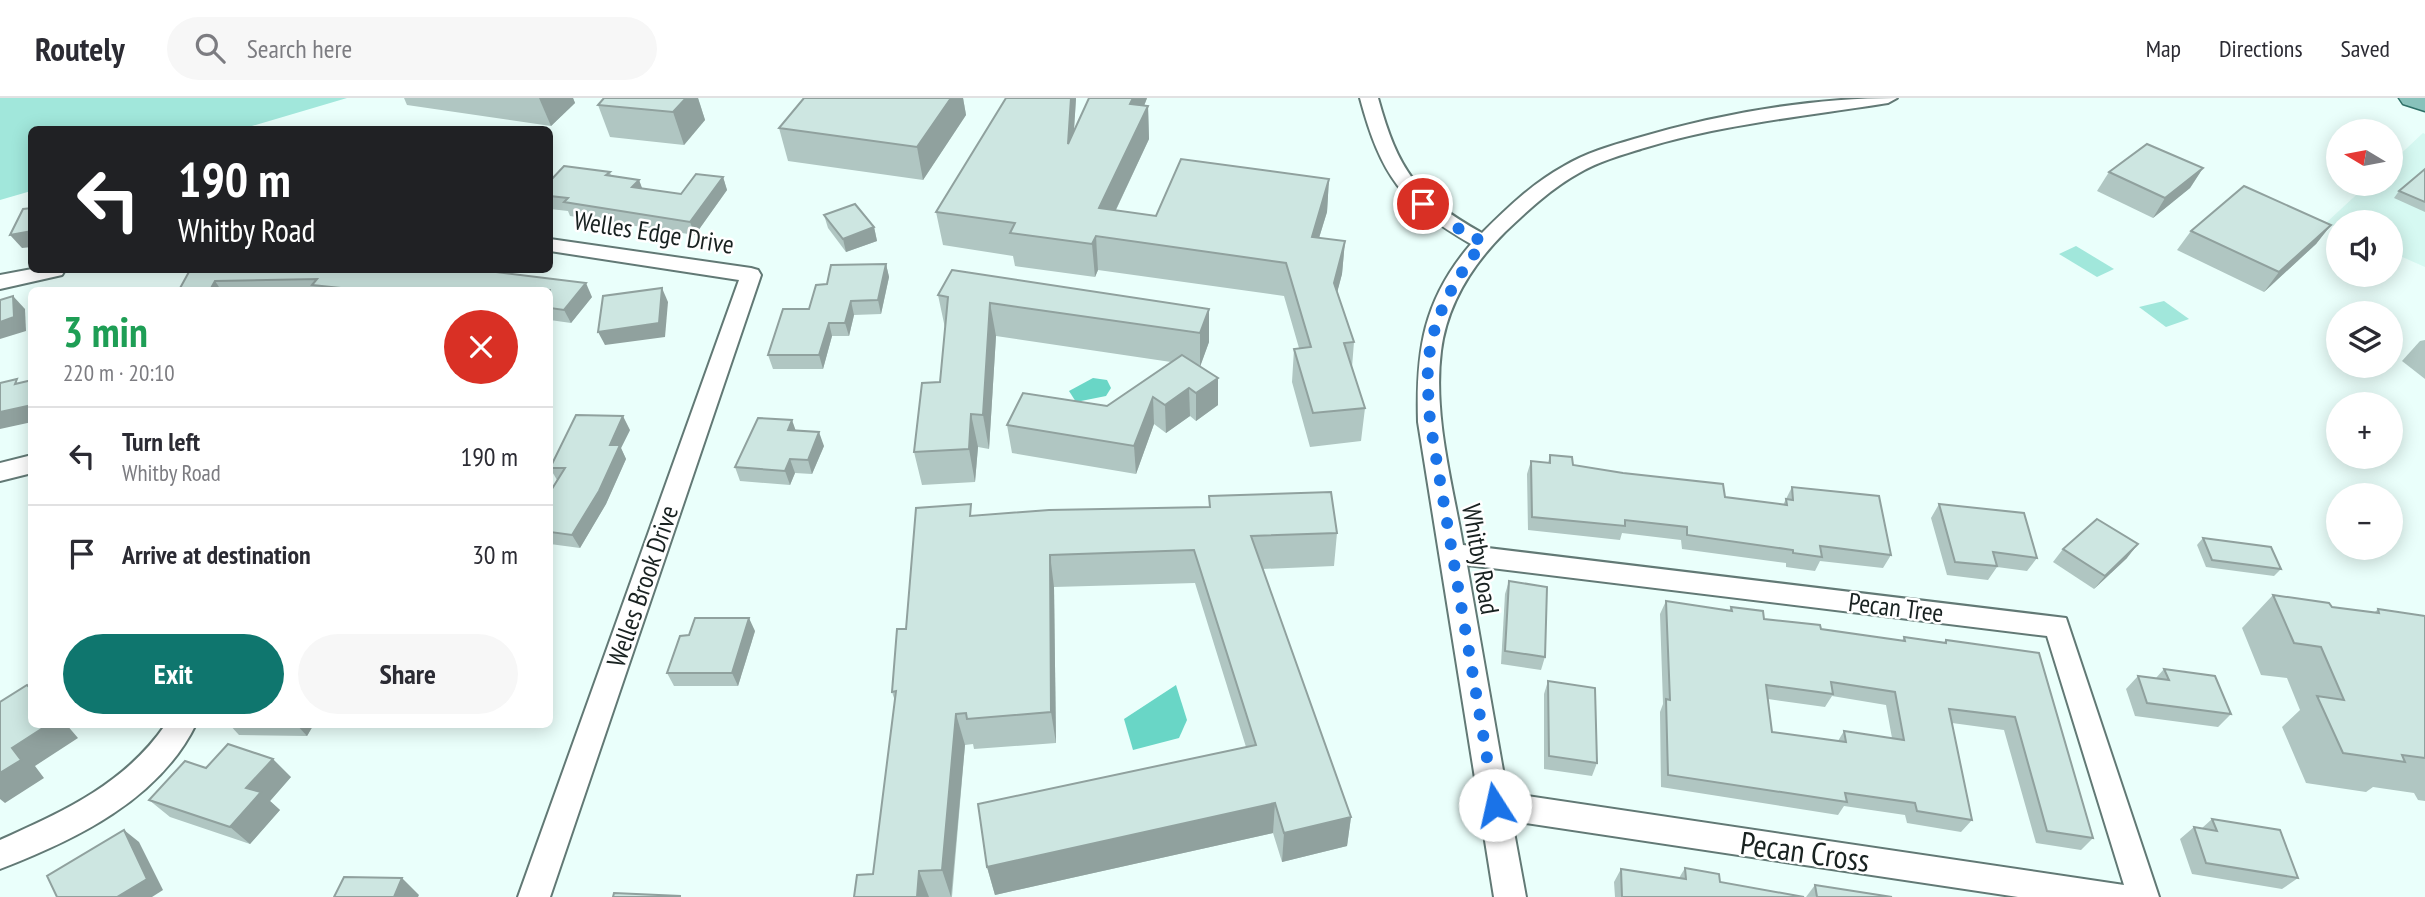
<!DOCTYPE html>
<html lang="en">
<head>
<meta charset="utf-8">
<style>
  :root { --surface:#fff; --page:#f7f7f7; --text:#2b2b33; --muted:#7c7c81; --line:#e1e1e2; --accent:#0f766e }
  body { margin:0; font-family:"PT Sans Narrow",sans-serif; background:var(--page); color:var(--text); height:100vh; display:flex; flex-direction:column; font-size:26px; white-space:nowrap }
  * { box-sizing:border-box; margin:0 }
  p { font-size:23px; color:var(--muted) }
  .icon { flex:none; width:38px; height:38px; fill:none; stroke:currentColor; stroke-width:2; stroke-linecap:round; stroke-linejoin:round }
  .map { position:relative; flex:1; overflow:hidden }
  .drawer { position:absolute; left:28px; top:189px; width:525px; height:441px; display:flex; flex-direction:column; background:var(--surface); border-radius:10px; box-shadow:0 4px 18px #0003 }
  .drawer>* { flex:none }
  .hud { position:absolute; left:28px; top:28px; width:525px; height:147px; border-radius:10px; box-shadow:0 4px 18px #0003; background:#202124; color:#fff; overflow:hidden }
  .needle { width:46px; rotate:280deg }
  .controls { position:absolute; left:2326px; top:21px; display:grid; gap:14px }
  .controls a { display:grid; place-items:center; width:77px; height:77px; border-radius:50%; background:var(--surface); box-shadow:0 4px 18px #0003; font-size:35px }
  .pin { position:absolute; display:grid; place-items:center; width:60px; height:60px; color:#fff; margin:-30px; border:4px solid #fff; border-radius:50%; box-shadow:0 2px 7px #0007 }
  .me { position:absolute; width:77px; margin:-38px; rotate:350deg; stroke-linejoin:round; filter:drop-shadow(0 0 5px #0008) }
  .turn { display:flex; align-items:center; gap:24px; height:147px; padding:0 35px; font-size:32px }
  .turn .icon { width:91px; height:91px; stroke-width:2.5 }
  .turn b { display:block; font-size:49px; line-height:60px }
  .round { display:grid; place-items:center; flex:none; width:74px; height:74px; border-radius:37px; background:var(--page) }
  .headline { display:flex; align-items:center; justify-content:space-between; height:119px; padding:0 35px }
  h1 { font-size:42px; font-weight:800; line-height:52px; color:#1e9e55 }
  .button { display:flex; gap:14px; margin-top:auto; padding:14px 35px }
  .button a { flex:1; height:80px; border-radius:42px; background:var(--accent); color:#fff; font-size:28px; font-weight:800; line-height:80px; text-align:center }
  .button a+a { background:var(--page); color:var(--text) }
  ul { padding:0; list-style:none }
  li { display:flex; align-items:center; gap:21px; height:98px; padding:0 35px; border-top:2px solid var(--line) }
  li div { flex:1 }
  li b { display:block; font-size:26px }
  li em { font-style:normal }
  header { display:flex; align-items:center; gap:42px; box-sizing:border-box; height:98px; padding:0 35px; background:var(--surface); border-bottom:2px solid var(--line) }
  header strong { font-size:33px }
  nav { display:flex; gap:38px; margin-inline-start:auto; font-size:24px }
  .search { width:490px; height:63px; background:var(--page); display:flex; align-items:center; gap:18px; box-sizing:border-box; padding:0 24px; border-radius:38px; color:var(--muted); font-size:26px }
  .map>svg:first-child { display:block }
  .built { fill:#d6f9f2 }
  .green { fill:#a1e7db }
  .water { fill:#69d6c6 }
  .lines { fill:none; stroke-linecap:round; stroke-linejoin:round }
  .street-casing { stroke:#627975; stroke-width:4 }
  .primary-casing { stroke:#2e7067; stroke-width:3 }
  .street { fill:#fff; fill-rule:evenodd }
  .primary { fill:#88c2bb; fill-rule:evenodd }
  .wall { fill:#b0c6c2; fill-rule:evenodd }
  .shaded-wall { fill:#90a19e }
  .building { fill:#cde6e1; stroke:#90a19e; stroke-width:2; fill-rule:evenodd }
  .route { stroke:#1a73e8; stroke-width:12; stroke-dasharray:0 21.6 }
  .labels { text-anchor:middle; dominant-baseline:central; stroke-width:5; stroke-linejoin:round; paint-order:stroke }
  .street-label { font-size:26px; fill:#192221; stroke:#fff }
  .near-street-label { font-size:32px; fill:#192221; stroke:#fff }
</style>
</head>
<body>
<header>
<strong>Routely</strong>
<div class="search"><svg class="icon" aria-label="search" viewBox="0 0 24 24"><circle cx="10" cy="10" r="6"/><path d="M15 15l6 6"/></svg>Search here</div>
<nav><a>Map</a><a>Directions</a><a>Saved</a></nav>
</header>
<div class="map">
<svg width="2425" height="799" viewBox="0 0 2425 799">
  <rect width="100%" height="100%" fill="#eafffb"/>
  <polygon class="built" points="2423,35 2425,36 2425,169 2391,154 2390,124 2338,124 2338,130 2326,125 2368,86 2390,86 2391,65"/>
  <g class="green">
    <polygon points="0,0 347,0 242,31 32,32 31,93 0,102"/>
    <polygon points="2076,148 2114,171 2097,179 2059,156"/>
    <polygon points="2164,203 2189,221 2166,229 2139,209"/>
  </g>
  <g class="water">
    <polygon points="1093,280 1107,282 1111,290 1106,298 1076,304 1069,293"/>
    <polygon points="1176,587 1187,622 1179,640 1133,652 1124,621"/>
  </g>
  <g class="lines">
    <defs>
      <g id="street">
        <path d="M1360 0H1378C1398 72 1416 98 1482 135 1507 110 1533 85 1564 68 1586 55 1610 48 1634 41 1718 16 1809 0 1897 0L1888 5C1806 18 1723 26 1644 50 1622 57 1599 63 1579 75 1552 90 1528 112 1505 134 1472 167 1447 206 1441 253 1433 317 1452 384 1463 447L2066 520 2159 799H2018L1512 723 1526 799H1494L1418 324C1416 253 1423 202 1471 146 1402 106 1381 78 1360 0ZM1467 467 2047 538 2124 787 1507 695Z"/>
        <polygon points="550,141 751,170 758,172 761,177 550,799 518,799 739,182 550,153"/>
        <polygon points="32,171 65,172 62,177 0,191 0,177"/>
        <polygon points="32,357 32,375 0,383 0,365"/>
        <path d="M166 626H196C159 702 75 742 0 771V742C64 713 125 686 166 626Z"/>
      </g>
      <polygon id="primary" points="2399,0 2425,0 2425,13 2403,6"/>
    </defs>
    <use href="#street" class="street-casing"/>
    <use href="#primary" class="primary-casing"/>
    <use href="#street" class="street"/>
    <use href="#primary" class="primary"/>
  </g>
  <g class="wall">
    <polygon points="404,0 573,0 575,5 551,28 407,7"/>
    <polygon points="698,0 705,22 684,47 610,39 598,7"/>
    <polygon points="804,0 963,0 966,17 923,82 788,63 779,30"/>
    <polygon points="1006,0 1076,0 1074,32 1147,0 1144,8 1148,8 1149,41 1116,112 1156,118 1329,81 1327,114 1319,140 1345,143 1342,176 1337,194 1354,244 1352,269 1365,310 1361,343 1310,349 1292,284 1294,251 1299,250 1284,198 1098,172 1095,179 1015,168 1013,158 943,147 936,114"/>
    <polygon points="2203,70 2190,90 2153,120 2097,93 2109,74"/>
    <polygon points="2425,71 2425,114 2394,100 2399,93"/>
    <polygon points="610,74 611,78 639,82 642,91 681,96 723,79 727,92 695,137 570,118 568,113 550,111 550,83"/>
    <polygon points="824,117 874,129 877,143 846,154 828,130"/>
    <polygon points="2331,127 2316,146 2264,194 2177,152 2191,133"/>
    <polygon points="886,166 889,179 881,216 854,217 849,238 832,238 823,271 773,271 768,257 809,211 827,186"/>
    <polygon points="190,172 499,172 500,174 592,199 571,225 550,222 550,192 179,192"/>
    <polygon points="938,197 1209,211 1209,244 1200,268 1218,307 1196,323 1190,318 1166,335 1154,326 1136,376 1012,355 1007,327 1107,308 1171,264 996,238 989,351 978,349 975,384 922,387 914,354 940,284 945,230"/>
    <polygon points="2425,242 2425,281 2402,263 2420,243"/>
    <polygon points="630,332 621,350 626,361 606,406 580,450 550,446 550,394 557,382 550,370"/>
    <polygon points="796,333 824,348 812,376 795,375 790,387 740,383 735,369"/>
    <polygon points="1550,357 1573,367 1725,399 1783,407 1792,389 1891,457 1883,470 1820,463 1815,473 1786,469 1786,465 1682,451 1681,442 1622,435 1620,442 1528,432 1527,376 1531,363 1548,365"/>
    <polygon points="1209,398 1337,435 1334,468 1262,471 1351,719 1347,748 1282,764 1273,735 995,797 987,769 1246,649 1195,485 1054,489 1056,645 974,651 973,646 965,647 952,799 854,799 873,776 895,603 892,594 906,531 973,418 1209,409"/>
    <polygon points="1939,406 2037,460 2027,473 1997,469 1988,482 1947,477 1931,420"/>
    <polygon points="2203,440 2281,471 2274,478 2206,469 2197,447"/>
    <polygon points="2063,451 2127,460 2094,491 2053,464"/>
    <polygon points="1509,483 1545,559 1541,572 1501,566 1505,496"/>
    <polygon points="2273,497 2332,509 2374,515 2378,511 2425,518 2425,703 2418,702 2414,695 2373,689 2366,694 2306,685 2282,629 2300,612 2287,580 2261,577 2242,530"/>
    <path d="M1666 503 1729 513 1731 509 1764 521 1821 531 1902 543 1904 539 1944 544 1946 542 2039 555 2093 740 2081 752 2036 745 2004 632 1952 625 1972 722 1961 734 1907 725 1905 717 1844 708 1838 717 1661 689 1660 614 1663 606 1660 516ZM1832 598 1886 607 1892 640 1844 633 1838 643 1772 634 1768 601 1825 609Z"/>
    <polygon points="755,533 738,588 674,588 667,575"/>
    <polygon points="2164,571 2231,616 2218,629 2135,618 2126,591 2138,578 2156,580"/>
    <polygon points="1548,583 1597,665 1592,678 1544,671 1544,596"/>
    <polygon points="229,626 314,626 307,638 239,637"/>
    <polygon points="206,670 291,679 270,703 280,712 250,746 170,719 149,702"/>
    <polygon points="2212,721 2298,780 2282,791 2192,776 2180,741 2194,729 2201,731"/>
    <polygon points="1685,770 1720,784 1804,799 1615,799 1614,784 1621,771 1679,780"/>
    <polygon points="1815,787 1892,799 1806,799"/>
  </g>
  <g class="shaded-wall">
    <polygon points="539,0 573,0 575,5 551,28"/>
    <polygon points="686,0 698,0 705,22 684,47 673,14"/>
    <polygon points="949,0 963,0 966,17 923,82 917,49"/>
    <polygon points="1071,0 1076,0 1071,78 1068,46"/>
    <polygon points="1133,0 1147,0 1132,39 1130,6"/>
    <polygon points="1148,8 1149,41 1103,139 1099,110"/>
    <polygon points="2203,70 2190,90 2153,120 2165,100"/>
    <polygon points="723,79 727,92 695,137 690,124"/>
    <polygon points="1329,81 1327,114 1309,172 1312,139"/>
    <polygon points="639,82 644,95 632,89"/>
    <polygon points="2331,127 2316,146 2264,194 2279,174"/>
    <polygon points="874,129 877,143 846,154 843,141"/>
    <polygon points="32,133 32,149 22,150 10,137"/>
    <polygon points="1096,138 1098,172 1095,179 1092,146"/>
    <polygon points="1345,143 1342,176 1331,218 1334,185"/>
    <polygon points="886,166 889,179 881,216 878,202"/>
    <polygon points="215,183 221,192 210,192"/>
    <polygon points="586,185 592,199 571,225 564,212"/>
    <polygon points="662,190 668,204 665,239 605,247 598,234"/>
    <polygon points="13,198 25,211 26,233 0,241 0,224"/>
    <polygon points="851,203 854,217 849,238 845,225"/>
    <polygon points="990,205 996,238 989,351 983,317"/>
    <polygon points="1209,211 1209,244 1200,269 1200,235"/>
    <polygon points="829,225 832,238 823,271 819,257"/>
    <polygon points="1218,280 1218,307 1196,323 1196,295"/>
    <polygon points="1189,290 1190,318 1166,335 1165,307"/>
    <polygon points="1153,299 1154,326 1136,376 1134,348"/>
    <polygon points="32,307 32,324 0,331 0,314"/>
    <polygon points="971,316 978,349 975,384 969,351"/>
    <polygon points="623,318 630,332 621,350 626,361 606,406 580,450 572,437"/>
    <polygon points="792,322 797,336 788,332"/>
    <polygon points="819,334 824,348 812,376 808,362"/>
    <polygon points="790,361 795,375 790,387 785,373"/>
    <polygon points="2138,446 2127,460 2094,491 2105,478"/>
    <polygon points="1050,457 1054,489 1056,645 1051,614"/>
    <polygon points="749,520 755,533 738,588 732,575"/>
    <polygon points="956,616 965,647 951,799 942,772"/>
    <polygon points="49,626 66,626 78,640 35,668 44,680 5,705 0,701 0,675 12,650"/>
    <polygon points="296,626 314,626 307,638"/>
    <polygon points="273,661 291,679 270,703 280,712 250,746 230,729 246,690"/>
    <polygon points="1275,705 1273,735 995,797 987,769"/>
    <polygon points="1351,719 1347,748 1282,764 1284,735"/>
    <polygon points="124,732 139,744 163,792 152,799 117,799"/>
    <polygon points="919,773 929,799 917,799"/>
    <polygon points="402,780 419,797 418,799 394,799"/>
  </g>
  <g class="building">
    <polygon points="604,0 686,0 673,14 598,7"/>
    <polygon points="804,0 951,0 917,49 779,30"/>
    <polygon points="1006,0 1071,0 1068,46 1089,0 1133,0 1130,6 1148,8 1099,110 1156,118 1181,61 1329,81 1312,139 1345,143 1334,185 1354,244 1344,245 1365,310 1313,315 1294,251 1311,249 1286,165 1096,138 1092,146 1010,135 1015,125 936,114"/>
    <polygon points="2147,46 2203,70 2165,100 2109,74"/>
    <polygon points="564,68 610,74 606,77 639,82 632,89 681,96 696,76 723,79 690,124 564,104 568,100 550,98 550,83"/>
    <polygon points="2425,71 2425,104 2399,93"/>
    <polygon points="2244,88 2331,127 2279,174 2191,133"/>
    <polygon points="855,106 874,129 843,141 824,117"/>
    <polygon points="32,110 32,133 10,137 23,111"/>
    <polygon points="886,166 878,202 851,203 845,225 829,225 819,257 768,257 783,211 809,211 816,187 827,186 831,167"/>
    <polygon points="190,172 489,172 488,173 586,185 564,212 550,210 550,192 420,192 407,191 406,192 360,192 312,187 317,181 215,183 210,192 179,192"/>
    <polygon points="952,172 1209,211 1200,235 990,205 983,317 971,316 969,351 914,354 922,285 940,284 948,199 938,197"/>
    <polygon points="662,190 659,225 598,234 603,198"/>
    <polygon points="13,198 14,219 0,224 0,202"/>
    <polygon points="1182,257 1218,280 1196,295 1189,290 1165,307 1153,299 1134,348 1007,327 1023,295 1107,308"/>
    <polygon points="17,281 15,286 32,282 32,307 0,314 0,285"/>
    <polygon points="576,317 623,318 610,347 620,347 599,393 572,437 550,434 550,394 565,370 550,370"/>
    <polygon points="758,320 792,322 788,332 819,334 808,362 790,361 785,373 735,369"/>
    <polygon points="1550,357 1572,359 1573,367 1623,375 1723,386 1725,399 1787,407 1786,401 1793,402 1792,389 1879,398 1891,457 1820,448 1822,459 1793,455 1793,452 1687,437 1687,429 1625,422 1625,428 1532,419 1531,363 1550,365"/>
    <polygon points="1331,394 1337,435 1251,438 1351,719 1284,735 1275,705 987,769 978,706 1256,647 1194,452 1050,457 1051,614 967,621 966,615 956,616 942,772 919,773 917,799 854,799 857,777 873,776 896,593 892,594 897,531 906,531 916,410 971,406 970,418 1049,412 1210,409 1209,398"/>
    <polygon points="1939,406 2024,415 2037,460 1993,454 1997,468 1955,464"/>
    <polygon points="2097,421 2138,446 2105,478 2063,451"/>
    <polygon points="2203,440 2271,449 2281,471 2212,462"/>
    <polygon points="1509,483 1547,489 1545,559 1505,553"/>
    <polygon points="2273,497 2329,505 2332,509 2379,515 2378,511 2425,518 2425,660 2402,657 2405,664 2343,655 2317,598 2344,602 2321,549 2294,545"/>
    <path d="M1666 503 1732 513 1731 509 1763 513 1764 521 1820 527 1821 531 1905 543 1904 539 1946 545V542L2039 555 2093 740 2047 733 2015 619 1949 611 1972 722 1917 713 1915 705 1845 695 1847 704 1668 677 1666 601 1670 602ZM1831 584 1895 594 1904 642 1844 633 1846 644 1772 634 1766 587 1833 596Z"/>
    <polygon points="695,520 749,520 732,575 667,575 680,538 689,537"/>
    <polygon points="2164,571 2215,578 2231,616 2147,605 2138,578 2169,582"/>
    <polygon points="1548,583 1595,590 1597,665 1549,658"/>
    <polygon points="27,587 32,592 32,626 49,626 12,650 21,662 0,675 0,604"/>
    <polygon points="228,646 273,661 246,690 261,694 230,729 149,702 185,663 206,670"/>
    <polygon points="2212,721 2280,732 2298,780 2206,765 2194,729 2217,733"/>
    <polygon points="124,732 147,781 117,799 57,799 47,778"/>
    <polygon points="1685,770 1719,776 1720,784 1804,799 1622,799 1621,771 1686,781"/>
    <polygon points="344,779 402,780 394,799 334,799"/>
    <polygon points="1815,787 1892,799 1817,799"/>
    <polygon points="614,795 680,798 680,799 613,799"/>
  </g>
  <g class="lines">
    <path class="route" d="M1423 106 1447 124 1483 144C1455 182 1431 220 1428 269 1427 287 1429 306 1430 324L1495 707"/>
  </g>
  <g class="labels">
    <g class="street-label">
      <text transform="translate(654 134) rotate(9)">Welles Edge Drive</text>
      <text transform="translate(1481 461) rotate(80)">Whitby Road</text>
      <text transform="translate(642 488) rotate(-71)">Welles Brook Drive</text>
      <text transform="translate(1896 509) rotate(7)">Pecan Tree</text>
    </g>
    <g class="near-street-label">
      <text transform="translate(1805 753) rotate(8)">Pecan Cross</text>
    </g>
  </g>
</svg>
<div class="controls">
<a><svg class="needle" viewBox="-14 -14 28 28"><path d="M0-13l5 13h-10z" fill="#e53935"/><path d="M0 13l5-13h-10z" fill="#7c7c81"/></svg></a>
<a><svg class="icon" aria-label="sound" viewBox="0 0 24 24"><path d="M4 9h4l5-4v14l-5-4H4zM17 9q2 3 0 6"/></svg></a>
<a><svg class="icon" aria-label="layers" viewBox="0 0 24 24"><path d="M12 4l9 5-9 5-9-5zM3 14l9 5 9-5"/></svg></a>
<a>+</a>
<a>−</a>
</div>
<div class="pin" style="left:1423px;top:106px;background:#d93025"><svg class="icon" aria-label="arrive" viewBox="0 0 24 24"><path d="M6 21V4h12l-3 4 3 4H6"/></svg></div>
<svg class="me" style="left:1495px;top:707px" viewBox="-20 -20 40 40"><circle r="19" fill="#fff"/><path d="M0-13L10 11 0 6-10 11z" fill="#1a73e8"/></svg>
<div class="hud">
<div class="turn"><svg class="icon" aria-label="left" viewBox="0 0 24 24"><path d="M17 20v-9H6M10 6l-5 5 5 5"/></svg><div><b>190 m</b>Whitby Road</div></div>
</div>
<section class="drawer">
<div class="headline"><div><h1>3 min</h1><p>220 m · 20:10</p></div><a class="round" style="background:#d93025;color:#fff"><svg class="icon" aria-label="close" viewBox="0 0 24 24"><path d="M6 6l12 12M18 6L6 18"/></svg></a></div>
<ul>
<li><svg class="icon" aria-label="left" viewBox="0 0 24 24"><path d="M17 20v-9H6M10 6l-5 5 5 5"/></svg><div><b>Turn left</b><p>Whitby Road</p></div><em>190 m</em></li>
<li><svg class="icon" aria-label="arrive" viewBox="0 0 24 24"><path d="M6 21V4h12l-3 4 3 4H6"/></svg><div><b>Arrive at destination</b></div><em>30 m</em></li>
</ul>
<div class="button"><a>Exit</a><a>Share</a></div>
</section>
</div>
</body>
</html>
